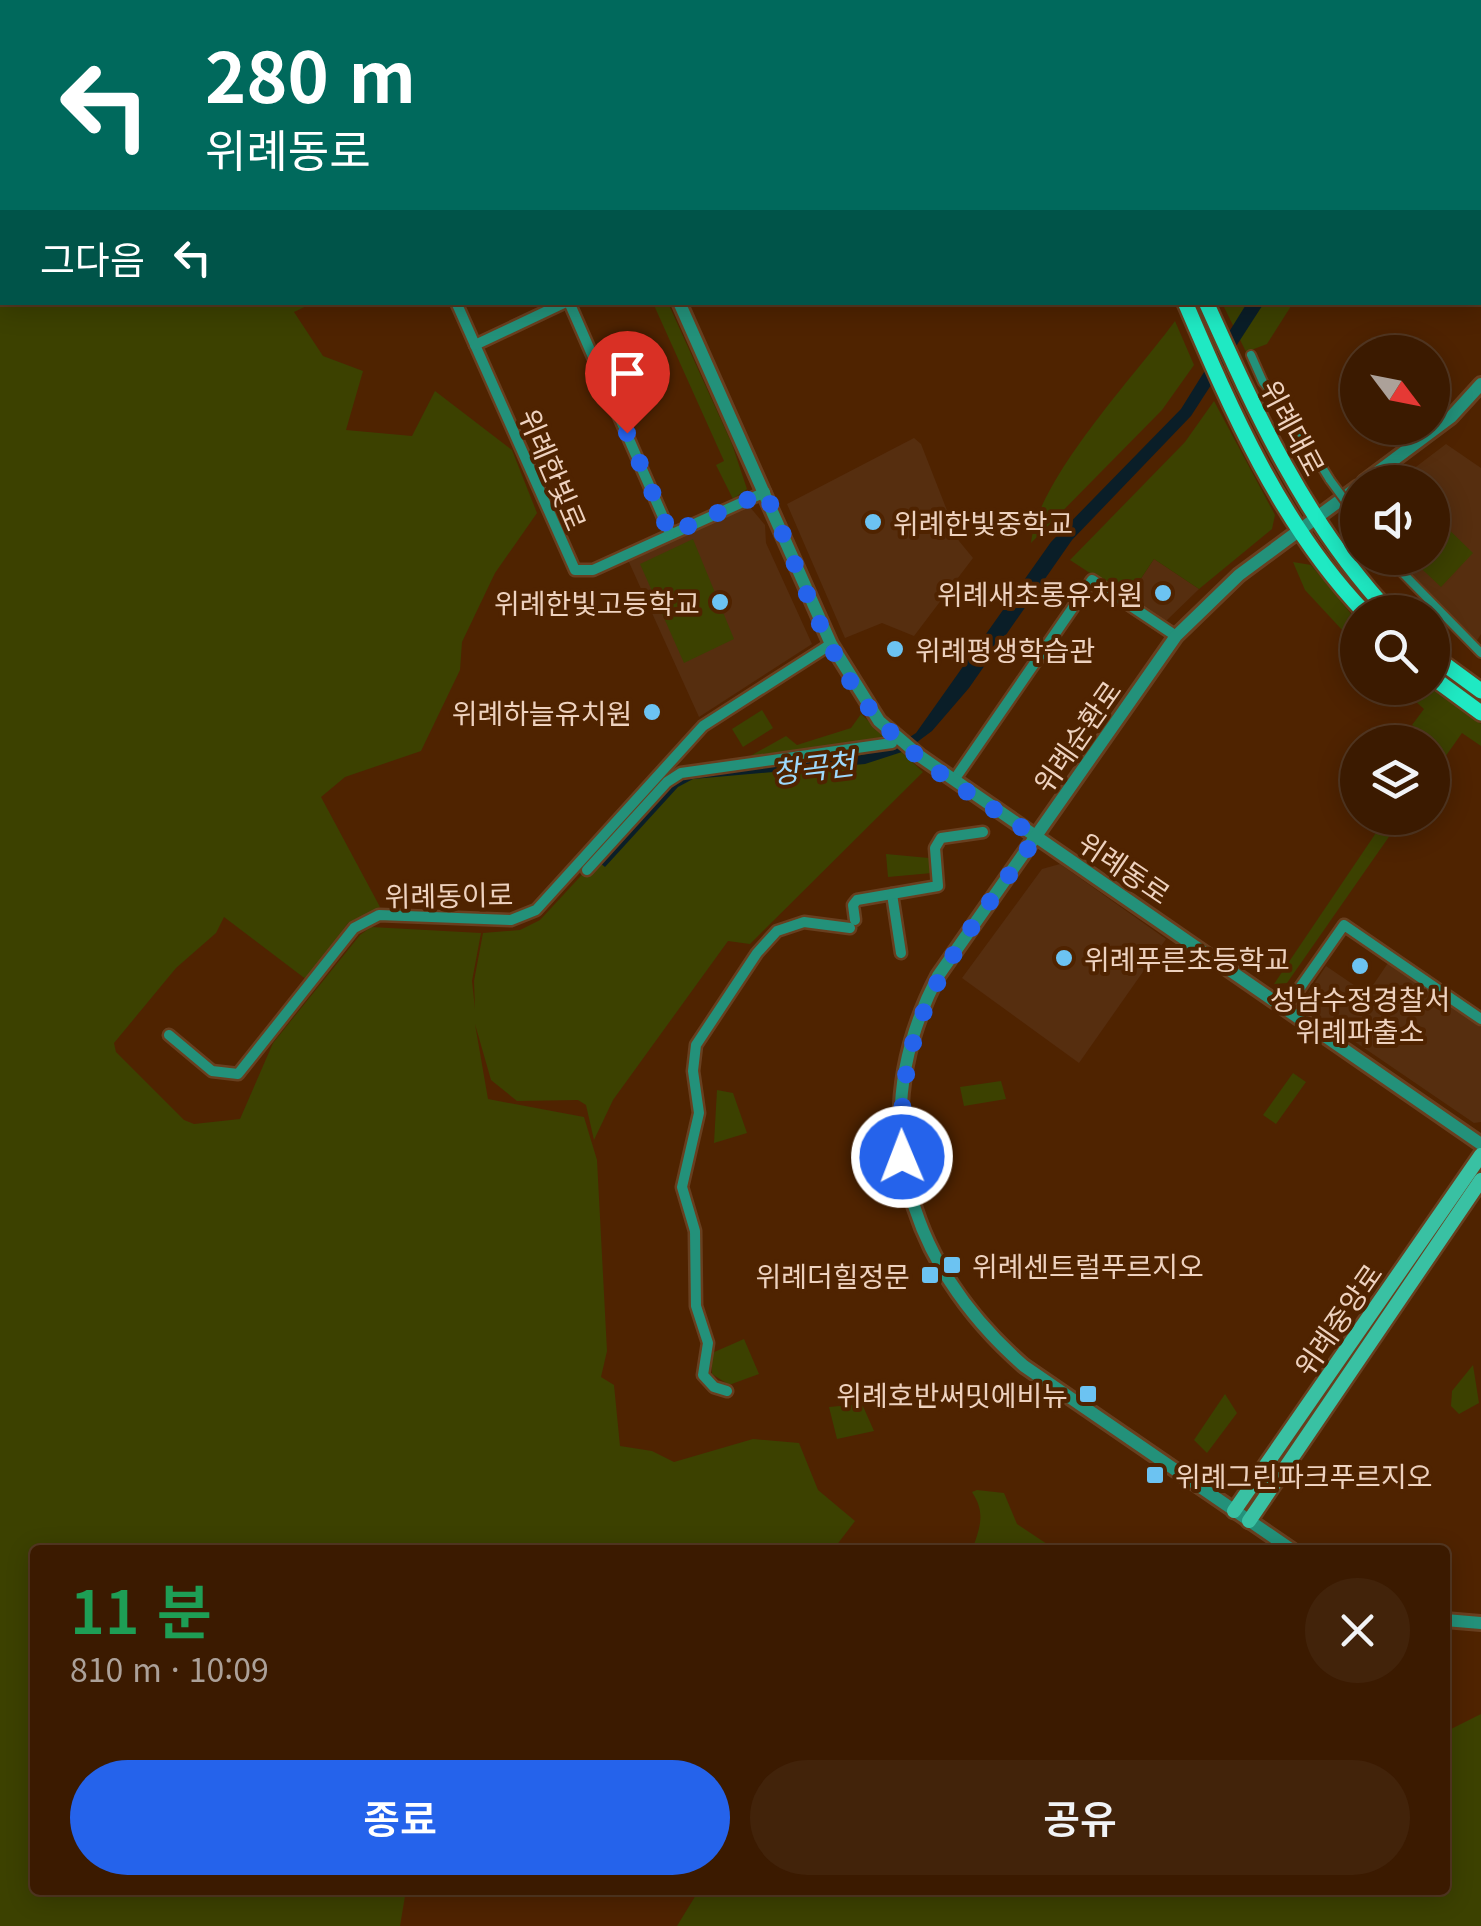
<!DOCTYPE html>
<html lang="ko">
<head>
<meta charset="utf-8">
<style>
  :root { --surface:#3b1a00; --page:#42230a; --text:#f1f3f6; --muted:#aca199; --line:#543822; --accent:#2563eb }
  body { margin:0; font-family:Georgia,"Noto Sans KR",serif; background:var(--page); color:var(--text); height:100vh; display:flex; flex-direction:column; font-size:38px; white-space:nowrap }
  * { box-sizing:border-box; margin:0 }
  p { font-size:32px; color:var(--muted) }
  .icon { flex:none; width:55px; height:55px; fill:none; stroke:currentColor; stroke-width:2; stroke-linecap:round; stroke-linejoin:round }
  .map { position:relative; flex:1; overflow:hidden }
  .side { position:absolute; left:30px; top:1545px; width:1420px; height:350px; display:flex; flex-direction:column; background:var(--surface); border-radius:10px; box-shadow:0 5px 25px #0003,0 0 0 2px var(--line) }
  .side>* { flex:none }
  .hud { position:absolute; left:0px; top:0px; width:1482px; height:305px; box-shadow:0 5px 25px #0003,0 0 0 2px var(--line); background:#00695c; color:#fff; overflow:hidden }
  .needle { width:65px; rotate:122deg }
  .controls { position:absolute; left:1340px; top:335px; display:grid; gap:20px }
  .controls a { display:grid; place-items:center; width:110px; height:110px; border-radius:50%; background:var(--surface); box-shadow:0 5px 25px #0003,0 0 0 2px var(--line); font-size:50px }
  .pin { position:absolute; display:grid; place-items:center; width:85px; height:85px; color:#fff; margin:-102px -42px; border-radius:50% 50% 50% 0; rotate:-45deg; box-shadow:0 0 10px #0007 }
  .pin .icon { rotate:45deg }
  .me { position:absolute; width:110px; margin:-55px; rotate:359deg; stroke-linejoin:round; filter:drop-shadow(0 0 8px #0008) }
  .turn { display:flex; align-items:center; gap:35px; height:210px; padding:0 40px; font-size:45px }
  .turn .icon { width:130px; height:130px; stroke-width:2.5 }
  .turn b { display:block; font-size:70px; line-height:85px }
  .then { display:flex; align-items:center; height:95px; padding:0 40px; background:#0003; gap:20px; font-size:38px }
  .round { display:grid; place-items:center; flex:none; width:105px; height:105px; border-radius:52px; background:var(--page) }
  .overview { display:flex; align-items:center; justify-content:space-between; height:170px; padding:0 40px }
  h1 { font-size:60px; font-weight:600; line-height:75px; color:#1e9e55 }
  .action { display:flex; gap:20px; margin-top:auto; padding:20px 40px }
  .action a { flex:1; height:115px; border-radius:60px; background:var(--accent); color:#fff; font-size:40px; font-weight:600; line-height:115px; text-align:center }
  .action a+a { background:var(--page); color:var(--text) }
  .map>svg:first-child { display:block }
  .built { fill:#562e0f }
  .green { fill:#3c4100 }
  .water { fill:#0a1e28 }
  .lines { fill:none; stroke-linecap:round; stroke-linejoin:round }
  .pedestrian-casing { stroke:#683f1f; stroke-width:12 }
  .minor-casing { stroke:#683f1f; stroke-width:15 }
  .tertiary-casing { stroke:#683f1f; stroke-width:18 }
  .secondary-casing { stroke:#683f1f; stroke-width:19 }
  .primary-casing { stroke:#683f1f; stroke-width:20 }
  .pedestrian { stroke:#23917a; stroke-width:8 }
  .minor { stroke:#23917a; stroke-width:10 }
  .tertiary { stroke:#23917a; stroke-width:12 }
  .secondary { stroke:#39c1a3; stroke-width:14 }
  .primary { stroke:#1fe9c3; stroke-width:15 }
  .pedestrian-bridge-casing { stroke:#683f1f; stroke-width:12; stroke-linecap:butt }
  .pedestrian-bridge { stroke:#23917a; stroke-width:8 }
  .route { stroke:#2563eb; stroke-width:18; stroke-dasharray:0 32.4 }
  .poi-dot { fill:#6cc3f2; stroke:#4f2300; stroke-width:4 }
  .labels { text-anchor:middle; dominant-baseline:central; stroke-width:8; stroke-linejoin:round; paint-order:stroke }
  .street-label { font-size:28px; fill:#eed2bf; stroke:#4f2300 }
  .poi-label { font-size:28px; fill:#eed2bf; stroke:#4f2300; text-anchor:start }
  .water-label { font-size:30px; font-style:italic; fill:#9dd9fd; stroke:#4f2300 }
</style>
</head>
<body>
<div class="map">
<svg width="1481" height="1926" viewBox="0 0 1481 1926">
  <rect width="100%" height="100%" fill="#4f2300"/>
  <g class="built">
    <polygon points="914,438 921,444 959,541 973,558 914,636 882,623 845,638 787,504"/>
    <polygon points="1446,444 1481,468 1481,634 1471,650 1384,558 1432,558 1432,482 1396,482"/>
    <polygon points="749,506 765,525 766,543 812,644 699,717 628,560"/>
    <polygon points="1154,559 1199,589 1165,622 1128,598"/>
    <polygon points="1060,864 1166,939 1079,1063 962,978 1042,869"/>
    <polygon points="1388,963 1481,1027 1481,1122 1474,1123 1307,1009 1306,996 1326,966 1367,994"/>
  </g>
  <g class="green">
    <polygon points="0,0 38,2 2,2 2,302 313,303 294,312 323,356 363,371 346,430 412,436 435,391 512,450 537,513 495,573 462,642 460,670 421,751 345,777 321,797 380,907 348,923 307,980 224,917 216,933 176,968 114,1043 116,1052 184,1120 194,1124 240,1119 273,1043 360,935 371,927 481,933 472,981 475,1009 474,981 483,933 520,930 540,920 677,772 706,763 743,760 786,736 797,745 851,728 861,714 923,772 750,944 728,941 613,1100 594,1140 586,1105 578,1100 517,1101 491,1080 475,1024 488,1099 584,1117 597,1160 607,1351 601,1377 614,1385 620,1446 652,1451 674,1462 753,1439 799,1443 818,1490 855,1521 833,1550 35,1550 35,1890 406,1890 400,1926 0,1926"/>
    <polygon points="345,0 607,0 339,2"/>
    <polygon points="1249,0 1481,0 1481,154 1480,2"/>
    <polygon points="653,303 668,303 732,444 747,489 733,499 716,465 724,461"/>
    <polygon points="1222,303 1293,303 1267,344 1246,352"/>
    <path d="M1175 321 1194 365 1162 410 1031 543C1038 478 1135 376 1175 321Z"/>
    <polygon points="1214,401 1275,515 1272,529 1199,589 1154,559 1128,598 1070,560 1185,442"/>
    <polygon points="1433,514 1473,553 1441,587 1410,558 1432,558"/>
    <polygon points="693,539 734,639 684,663 640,564"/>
    <polygon points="1293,562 1311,565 1357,621 1357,646 1305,590"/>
    <polygon points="1401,688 1430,688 1481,724 1481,746 1462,733 1433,774 1433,751 1438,743 1412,725 1424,709"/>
    <polygon points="762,710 773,728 743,747 732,729"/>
    <polygon points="1386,818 1402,818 1287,983 1274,984"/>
    <polygon points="886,854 929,858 932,873 888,877"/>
    <polygon points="1293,1073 1306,1082 1276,1124 1263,1115"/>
    <polygon points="1001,1081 1006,1099 964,1106 960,1087"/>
    <polygon points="717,1090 733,1093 747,1133 714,1143"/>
    <polygon points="744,1339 759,1374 729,1385 712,1374 712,1353"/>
    <polygon points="1473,1365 1479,1403 1459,1414 1451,1406 1452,1391"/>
    <polygon points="1225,1394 1237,1413 1207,1453 1194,1440"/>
    <polygon points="862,1404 874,1431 837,1439 829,1407"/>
    <path d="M977 1490 1004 1493 1017 1524 1056 1550H972C980 1528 986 1513 972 1492Z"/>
    <polygon points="1481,1714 1481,1926 677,1926 699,1890 1445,1890 1445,1732"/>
  </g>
  <path class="water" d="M1247 303H1264L1191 416 1072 540 969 688 932 731 905 751 865 764 693 779 678 787 605 867 600 863C620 841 659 786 685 776 759 746 849 779 916 733L1051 542 1181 409Z"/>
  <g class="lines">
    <defs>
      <g id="pedestrian">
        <polyline points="1251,355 1263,382 1284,406 1330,480"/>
        <polyline points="1388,558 1481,653"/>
      </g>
      <g id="minor">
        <polyline points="1098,2 1102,0"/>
        <polyline points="456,302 575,570 593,570 765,492"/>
        <polyline points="569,302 670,533"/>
        <polyline points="475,345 566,302"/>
        <polyline points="954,780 1092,580 1176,636"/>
        <polyline points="587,870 667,782 681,773 892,743"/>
        <polyline points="892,894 901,953"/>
        <polyline points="855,920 853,905 857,900 938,886 935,848 941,838 983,832"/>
        <polyline points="1285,1009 1344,925 1481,1019"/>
        <polyline points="169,1035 212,1071 238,1074 354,928 379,915 511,920 536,910 703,726 831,644"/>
        <polyline points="727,1391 714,1387 703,1375 708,1343 696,1306 695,1231 682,1187 699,1113 693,1071 696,1045 757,953 777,931 804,922 850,928"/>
      </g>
      <g id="tertiary">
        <polyline points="632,2 633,0"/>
        <polyline points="679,302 831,644 879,721 921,757 1481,1144"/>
        <polyline points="1364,482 1451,417 1481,384"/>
        <path d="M1292 1550 1024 1366C906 1263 863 1120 938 976L1176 636 1239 575 1358 487"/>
        <polyline points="1445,1620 1481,1623"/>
      </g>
      <g id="secondary">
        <polyline points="1234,1511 1481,1155"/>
        <polyline points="1249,1521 1481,1180"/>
      </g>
      <g id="primary">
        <polyline points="1052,0 1053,2"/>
        <polyline points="1067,0 1068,2"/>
        <path d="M1185 302C1232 412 1281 525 1364 612"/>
        <path d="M1206 302C1256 413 1305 522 1389 612"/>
        <polyline points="1432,655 1481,691"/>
        <polyline points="1432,677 1481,713"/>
      </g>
    </defs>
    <use href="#pedestrian" class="pedestrian-casing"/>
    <use href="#minor" class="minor-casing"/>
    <use href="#tertiary" class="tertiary-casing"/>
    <use href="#secondary" class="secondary-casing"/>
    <use href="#primary" class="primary-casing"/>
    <use href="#pedestrian" class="pedestrian"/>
    <use href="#minor" class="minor"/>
    <use href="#tertiary" class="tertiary"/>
    <use href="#secondary" class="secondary"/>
    <use href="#primary" class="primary"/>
    <defs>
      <polyline id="pedestrian-bridge" points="1330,480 1358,518"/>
    </defs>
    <use href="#pedestrian-bridge" class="pedestrian-bridge-casing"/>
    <use href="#pedestrian-bridge" class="pedestrian-bridge"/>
  </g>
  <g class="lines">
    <path class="route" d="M627 433 670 534 765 492C799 567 825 662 882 723 924 769 985 802 1036 837 957 952 895 1007 902 1157"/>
  </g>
  <g class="poi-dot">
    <circle cx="873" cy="522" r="10"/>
    <circle cx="1163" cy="593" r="10"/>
    <circle cx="720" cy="602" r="10"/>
    <circle cx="895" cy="649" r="10"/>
    <circle cx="652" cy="712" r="10"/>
    <circle cx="1064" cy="958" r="10"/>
    <circle cx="1360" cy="966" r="10"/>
    <rect x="942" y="1255" width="20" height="20" rx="5"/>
    <rect x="920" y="1265" width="20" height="20" rx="5"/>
    <rect x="1078" y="1384" width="20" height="20" rx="5"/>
    <rect x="1145" y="1465" width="20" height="20" rx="5"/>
  </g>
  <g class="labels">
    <g class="street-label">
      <text transform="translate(1294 427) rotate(62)">위례대로</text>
      <text transform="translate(554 469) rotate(67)">위례한빛로</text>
      <text transform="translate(1076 736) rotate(-55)">위례순환로</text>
      <text transform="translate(1125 867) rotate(34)">위례동로</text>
      <text transform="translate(449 894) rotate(-1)">위례동이로</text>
      <text transform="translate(1337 1319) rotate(-55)">위례중앙로</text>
    </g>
    <g class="poi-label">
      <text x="893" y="522">위례한빛중학교</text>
      <text x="1143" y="593" text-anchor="end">위례새초롱유치원</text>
      <text x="700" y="602" text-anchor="end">위례한빛고등학교</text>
      <text x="915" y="649">위례평생학습관</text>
      <text x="632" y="712" text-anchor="end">위례하늘유치원</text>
      <text x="1084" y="958">위례푸른초등학교</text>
      <text x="1360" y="998" text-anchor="middle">성남수정경찰서<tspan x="1360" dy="32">위례파출소</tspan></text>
      <text x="972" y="1265">위례센트럴푸르지오</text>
      <text x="910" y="1275" text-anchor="end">위례더힐정문</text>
      <text x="1068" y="1394" text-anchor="end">위례호반써밋에비뉴</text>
      <text x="1175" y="1475">위례그린파크푸르지오</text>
    </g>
    <g class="water-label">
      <text transform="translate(813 766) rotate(-7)">창곡천</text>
    </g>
  </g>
</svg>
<div class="controls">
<a><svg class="needle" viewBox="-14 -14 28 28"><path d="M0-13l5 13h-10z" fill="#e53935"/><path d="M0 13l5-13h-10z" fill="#aca199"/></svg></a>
<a><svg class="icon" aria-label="sound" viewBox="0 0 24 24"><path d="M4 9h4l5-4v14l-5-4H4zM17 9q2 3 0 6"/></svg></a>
<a><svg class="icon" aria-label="search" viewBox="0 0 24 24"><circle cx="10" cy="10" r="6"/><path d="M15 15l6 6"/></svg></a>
<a><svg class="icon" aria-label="layers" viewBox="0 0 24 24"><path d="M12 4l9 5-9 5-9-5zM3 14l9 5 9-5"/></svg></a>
</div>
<div class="pin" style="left:627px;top:433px;background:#d93025"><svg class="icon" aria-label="arrive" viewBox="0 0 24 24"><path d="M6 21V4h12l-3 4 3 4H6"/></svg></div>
<svg class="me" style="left:902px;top:1157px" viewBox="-20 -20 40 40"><circle r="17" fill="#2563eb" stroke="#fff" stroke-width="3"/><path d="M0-11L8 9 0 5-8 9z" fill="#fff"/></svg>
<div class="hud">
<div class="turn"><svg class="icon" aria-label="left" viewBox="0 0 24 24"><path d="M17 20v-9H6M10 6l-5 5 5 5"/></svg><div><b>280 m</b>위례동로</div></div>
<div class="then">그다음<svg class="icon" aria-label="left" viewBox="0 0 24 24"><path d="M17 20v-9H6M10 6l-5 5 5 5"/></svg></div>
</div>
<section class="side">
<div class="overview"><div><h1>11 분</h1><p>810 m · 10:09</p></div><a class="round"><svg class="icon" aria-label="close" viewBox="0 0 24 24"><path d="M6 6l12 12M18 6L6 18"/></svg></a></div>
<div class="action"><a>종료</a><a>공유</a></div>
</section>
</div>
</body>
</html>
